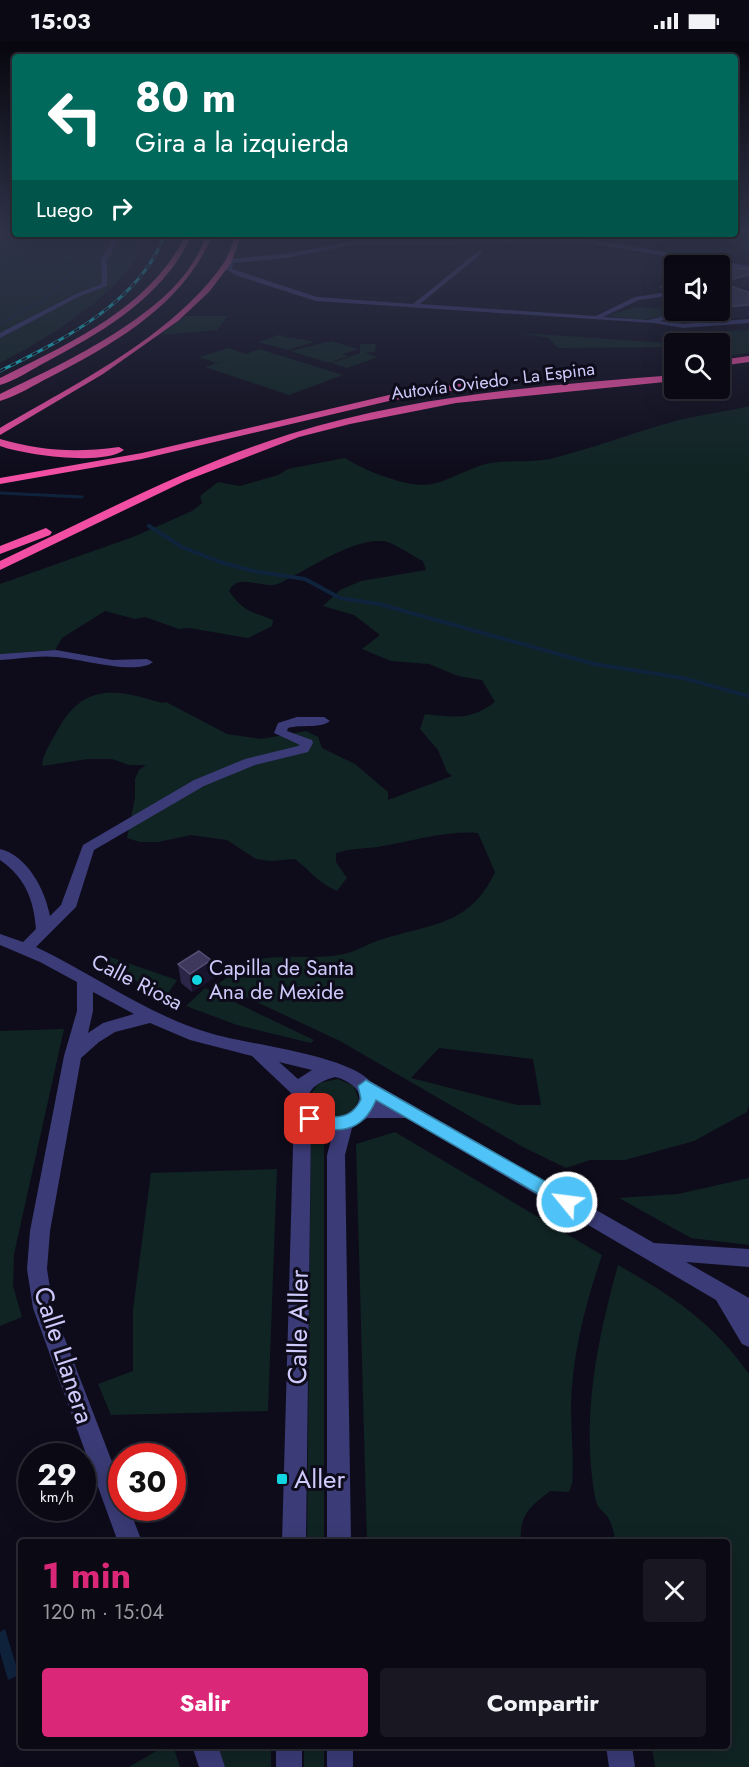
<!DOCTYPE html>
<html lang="es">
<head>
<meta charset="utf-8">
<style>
  :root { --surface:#0a0914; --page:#181722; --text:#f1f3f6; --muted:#999aa0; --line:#2a2a34; --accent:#db2777 }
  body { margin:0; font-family:Jost,sans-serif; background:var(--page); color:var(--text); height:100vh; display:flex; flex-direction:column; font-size:22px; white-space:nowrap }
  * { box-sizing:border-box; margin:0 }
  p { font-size:20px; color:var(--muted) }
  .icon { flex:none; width:33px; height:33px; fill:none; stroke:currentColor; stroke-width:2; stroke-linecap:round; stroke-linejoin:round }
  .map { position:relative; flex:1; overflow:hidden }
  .drawer { position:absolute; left:18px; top:1497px; width:712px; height:210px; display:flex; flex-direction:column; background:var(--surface); border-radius:6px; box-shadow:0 6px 24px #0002,0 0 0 2px var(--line) }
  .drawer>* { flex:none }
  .top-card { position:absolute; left:12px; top:12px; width:726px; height:183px; border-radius:6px; box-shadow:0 6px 24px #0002,0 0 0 2px var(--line); background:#00695c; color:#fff; overflow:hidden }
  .buttons { position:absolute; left:664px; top:213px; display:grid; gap:12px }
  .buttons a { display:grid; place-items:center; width:66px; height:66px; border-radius:6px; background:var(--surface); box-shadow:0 6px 24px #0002,0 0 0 2px var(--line); font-size:30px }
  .speed { position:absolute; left:18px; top:1401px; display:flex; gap:12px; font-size:30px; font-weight:700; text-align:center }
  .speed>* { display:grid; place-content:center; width:78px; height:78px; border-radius:50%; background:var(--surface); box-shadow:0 6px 24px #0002,0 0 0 2px var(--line); line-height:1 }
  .speed small { font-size:15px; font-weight:400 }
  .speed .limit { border:9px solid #d22; background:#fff; color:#111 }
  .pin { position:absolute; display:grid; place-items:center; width:51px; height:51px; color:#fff; margin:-26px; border-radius:12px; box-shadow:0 3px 9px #0006 }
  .me { position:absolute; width:66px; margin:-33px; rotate:299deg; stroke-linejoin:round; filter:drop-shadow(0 0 4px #0008) }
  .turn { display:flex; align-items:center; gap:21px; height:126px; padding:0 24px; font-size:27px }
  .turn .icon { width:78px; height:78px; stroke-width:2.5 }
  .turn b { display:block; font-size:42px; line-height:51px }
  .then { display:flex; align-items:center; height:57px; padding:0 24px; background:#0003; gap:12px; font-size:22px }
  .round { display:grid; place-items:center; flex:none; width:63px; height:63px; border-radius:6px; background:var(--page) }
  .overview { display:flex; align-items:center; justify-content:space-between; height:102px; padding:0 24px }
  h1 { font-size:36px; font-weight:700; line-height:45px; color:var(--accent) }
  .action { display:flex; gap:12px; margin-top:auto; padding:12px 24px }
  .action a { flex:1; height:69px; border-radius:6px; background:var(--accent); color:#fff; font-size:24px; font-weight:700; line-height:69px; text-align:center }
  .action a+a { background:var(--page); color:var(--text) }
  .status { display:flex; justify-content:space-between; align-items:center; height:42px; padding:0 30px; background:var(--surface); direction:ltr }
  .status svg { height:16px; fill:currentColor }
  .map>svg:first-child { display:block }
  .green { fill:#102423; fill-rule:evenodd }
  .water { fill:#0f233d }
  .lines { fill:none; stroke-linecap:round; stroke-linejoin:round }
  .stream-far2 { stroke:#0f233d; stroke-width:2 }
  .stream-far1 { stroke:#0f233d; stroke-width:3 }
  .stream { stroke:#0f233d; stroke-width:4 }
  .minor { fill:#3b3b77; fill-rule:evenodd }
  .highway { fill:#f24fa4; fill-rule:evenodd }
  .rail-casing { stroke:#11d5e1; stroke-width:3 }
  .rail { stroke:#0e0c1b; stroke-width:2; stroke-dasharray:6; stroke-linecap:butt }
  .wall { fill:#2b2648 }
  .shaded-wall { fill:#18142e }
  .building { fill:#3d385c; stroke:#544f75; stroke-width:1.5 }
  .route { fill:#4fc3f7; stroke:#337fa1; stroke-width:1.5 }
  .poi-dot { fill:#11d5e1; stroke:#0e0c1b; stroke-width:2 }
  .labels { text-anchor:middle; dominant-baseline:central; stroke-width:6; stroke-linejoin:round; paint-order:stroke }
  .far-street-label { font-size:18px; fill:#cecafb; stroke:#0e0c1b }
  .poi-label { font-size:21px; fill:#cecafb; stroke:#0e0c1b; text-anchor:start }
  .street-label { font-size:21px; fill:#cecafb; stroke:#0e0c1b }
  .near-street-label { font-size:26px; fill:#cecafb; stroke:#0e0c1b }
  .near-poi-label { font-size:26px; fill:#cecafb; stroke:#0e0c1b; text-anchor:start }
</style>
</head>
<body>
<div class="status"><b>15:03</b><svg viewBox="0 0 49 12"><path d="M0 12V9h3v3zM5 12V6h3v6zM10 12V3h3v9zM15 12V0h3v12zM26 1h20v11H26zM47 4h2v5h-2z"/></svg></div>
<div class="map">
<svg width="749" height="1725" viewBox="0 0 749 1725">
  <rect width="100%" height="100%" fill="#0e0c1b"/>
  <g class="green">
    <path d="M0 190H15V192H144C139 243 43 299 0 321Z"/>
    <polygon points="636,265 658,266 669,273 643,278 607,274"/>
    <polygon points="185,274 228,274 217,288 160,293"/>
    <polygon points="749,288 749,311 720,315 721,300 718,295 709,294 715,298 711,301 675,302 675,305 558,306 549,296 521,291 667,301 678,299 679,293 698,293 697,291 702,290"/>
    <path d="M279 293C291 297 301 296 314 300L288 308 258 300Z"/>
    <polygon points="331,299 358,307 343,312 348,314 329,321 290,309"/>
    <polygon points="360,302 376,302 375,310 364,311 378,315 347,326 331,321 360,311"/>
    <polygon points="229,306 246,312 259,307 343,333 289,353 205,325 237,315 216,321 199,315"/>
    <path d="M749 364V1062L747 1070 694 1099 625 1118H590L566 1126 523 1105 340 999 218 942C228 935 241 923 252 919 282 910 315 919 344 912 357 909 369 901 383 897 431 882 471 883 495 830L478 791C444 788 411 800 377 805 362 807 351 806 336 811V820L347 836 337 849C320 842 310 829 295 817L270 819 256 817 227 798 191 793 158 800H140L127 796 135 756V737L139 728 146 723H129L112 717H88L42 724C43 712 50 702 56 691 82 641 114 646 162 661L166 660 227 692 261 697 306 689 318 695 322 706 355 722 388 750V758L452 734 447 730 438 708 420 687 425 672C454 675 470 679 495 660L482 638 458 634 429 622 391 619 362 607 380 593 354 573 323 564 340 548 361 539 426 528 423 519C412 514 394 500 382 499 351 497 307 528 280 541 264 549 238 529 229 549 244 570 250 569 273 578L272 584 248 596 189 586 179 587 145 575 135 577 105 569 62 596 55 608 0 612V542L133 495 192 469 202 461 200 454 218 440 240 444 278 433 288 427 345 416C360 427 403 443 421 443 446 443 467 425 491 421 511 418 534 421 554 416 593 406 630 392 668 381 694 373 722 371 749 364ZM439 1006 533 1017 541 1063H517L411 1036Z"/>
    <polygon points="100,913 107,914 177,938 167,953 161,954 94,914"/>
    <polygon points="205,946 314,998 311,1001 237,983 186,964"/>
    <polygon points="64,987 14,1212 13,1244 22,1275 0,1284 0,989"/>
    <polygon points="338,1037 354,1044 359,1058 350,1072 331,1076 314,1068 309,1054 319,1041"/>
    <polygon points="311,1088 329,1092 324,1104 324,1500 307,1500"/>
    <path d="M395 1090 602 1213C586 1260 572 1313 571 1363 571 1390 574 1416 572 1442L569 1450 550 1449C530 1465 519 1472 521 1500H367L356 1102Z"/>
    <polygon points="277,1127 268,1369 111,1373 98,1342 133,1329 133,1268 151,1131"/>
    <polygon points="749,1136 749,1203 691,1196 619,1156 678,1152"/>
    <path d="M618 1223C674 1255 711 1279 749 1332V1725H655L652 1704H728V1500H616C614 1492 612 1481 607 1474 603 1469 598 1466 596 1460 580 1381 597 1299 618 1223Z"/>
    <polygon points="165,1704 173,1704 180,1725 129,1725"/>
    <polygon points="217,1704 271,1704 271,1725 225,1725"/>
    <rect x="304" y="1704" width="20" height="21"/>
  </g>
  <polygon class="water" points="5,1587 19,1633 8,1638 0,1610 0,1590"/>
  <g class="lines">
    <polyline class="stream-far2" points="0,282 45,257 79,224 67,217 91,192"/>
    <polyline class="stream-far1" points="0,451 82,455"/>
    <polyline class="stream" points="149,484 182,505 220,520 253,529 305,537 340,556 379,562 594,622 683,636 749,654"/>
    <g class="minor">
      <polygon points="116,192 122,192 107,218 107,244 80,254 0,296 0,291 76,252 102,242 101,218"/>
      <polygon points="587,197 749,224 749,228 587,201 353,203 285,216 233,221 232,227 317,255 413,262 480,208 482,211 420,262 596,274 635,255 667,250 659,245 673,237 675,240 667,245 675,249 675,253 639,258 603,275 648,278 669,273 665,268 668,266 676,274 660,279 683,282 749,277 749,281 683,286 654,281 316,259 238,234 226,228 227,220 231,217 285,212 353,199"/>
      <path d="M56 608 112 618 147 617 153 620C136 634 78 616 56 615 38 613 18 617 0 618V612Z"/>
      <path d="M297 675H324L330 679C320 687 301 682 288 686L287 689 312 698 313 701 308 710 255 723 204 744 94 808 76 865 36 905C95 933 149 974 213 992 251 1003 345 1013 370 1039L654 1201 749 1207V1225L686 1220 749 1256V1305L742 1302 716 1258 406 1076H367L352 1086 345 1113 351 1500H327V1113L333 1090 326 1091 311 1085 306 1500H282L294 1068 290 1056 291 1051 252 1014 190 998 150 981 115 990 99 1000 81 1016 50 1189 47 1227 53 1266 122 1446V1466H129L142 1500H118L33 1266 27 1227 30 1189 64 1014 77 969V940L40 920 0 903V892L23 900 36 887C34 858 25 835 0 818V807C28 814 45 848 50 874L61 863 83 803 194 738 245 717 298 704 300 703 274 691 278 681ZM93 950 134 972 103 981 88 991 93 969ZM279 1020 312 1028 298 1037ZM335 1035C349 1038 369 1051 354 1066 326 1096 278 1050 335 1035Z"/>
      <polygon points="192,1704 218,1704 225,1725 199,1725"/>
      <rect x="276" y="1704" width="26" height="21"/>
      <rect x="327" y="1704" width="26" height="21"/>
      <polygon points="606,1704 632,1704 635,1725 609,1725"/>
    </g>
    <g class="highway">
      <path d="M186 192H192C165 254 104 289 46 320 31 328 16 338 0 343V336C68 302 152 265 186 192Z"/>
      <path d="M207 192H213C184 262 116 301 50 335 34 343 17 354 0 359V352C60 323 162 276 195 217 200 210 203 200 207 192Z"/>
      <path d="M236 192H242L231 221 209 250 178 279 103 332 0 393V386C75 342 173 294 223 222 229 213 232 202 236 192Z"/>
      <polygon points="749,314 749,320 720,324 720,318"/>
      <path d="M675 333V339L456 361 350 382 299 395 185 439 0 528V519C96 474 189 424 290 392 414 353 546 343 675 333Z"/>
      <polygon points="485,338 488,339 488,343 389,359 142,417 0,442 0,436 142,411 389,353"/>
      <path d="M0 397C43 409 74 411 119 405L124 408C103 424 25 413 0 404Z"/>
      <polygon points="46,486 52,490 50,493 0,512 0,504"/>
    </g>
    <defs>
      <path id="rail" d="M0 329C62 298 140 261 165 192"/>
    </defs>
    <use href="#rail" class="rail-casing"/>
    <use href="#rail" class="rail"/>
  </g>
  <g class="wall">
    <polygon points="720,226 749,227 738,247 749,250 749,275 692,279 691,274 692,268 720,268"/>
    <polygon points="211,918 214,936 192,950 181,941 178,922"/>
  </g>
  <g class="shaded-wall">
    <polygon points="749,233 749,244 731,248 733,237"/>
    <polygon points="749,263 749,275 692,279 693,268 720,268 720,265"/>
    <polygon points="211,918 214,936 192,950 190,932"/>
  </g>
  <g class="building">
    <polygon points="720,226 749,227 749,233 733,237 721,234 720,235"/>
    <polygon points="720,241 749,250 749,263 720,265 720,256 727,255 726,249 720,249"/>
    <polygon points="199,909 211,918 190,932 178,922"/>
  </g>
  <linearGradient id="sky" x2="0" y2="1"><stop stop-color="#08070f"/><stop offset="0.44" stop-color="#30344a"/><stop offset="1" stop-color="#30344a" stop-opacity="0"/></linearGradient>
  <rect width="749" height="431" fill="url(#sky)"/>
  <path class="route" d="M366 1038 573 1155 576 1160 573 1165 567 1167 561 1165 376 1058C362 1092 336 1092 305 1082L302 1077 310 1071C331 1076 351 1080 361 1057L358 1044Z"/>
  <g class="poi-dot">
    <circle cx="197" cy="938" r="6"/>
    <rect x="276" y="1431" width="12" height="12" rx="3"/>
  </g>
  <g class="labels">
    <g class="far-street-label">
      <text transform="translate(493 339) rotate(-7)">Autovía Oviedo - La Espina</text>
    </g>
    <g class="poi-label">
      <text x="209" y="926">Capilla de Santa<tspan x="209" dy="24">Ana de Mexide</tspan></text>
    </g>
    <g class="street-label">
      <text transform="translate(137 940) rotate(27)">Calle Riosa</text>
    </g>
    <g class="near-street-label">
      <text transform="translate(298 1285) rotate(-89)">Calle Aller</text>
      <text transform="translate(64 1313) rotate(72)">Calle Llanera</text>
    </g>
    <g class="near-poi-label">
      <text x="294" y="1437">Aller</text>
    </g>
  </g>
</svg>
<div class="buttons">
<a><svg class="icon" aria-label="sound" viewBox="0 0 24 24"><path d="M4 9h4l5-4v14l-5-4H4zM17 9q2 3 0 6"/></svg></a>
<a><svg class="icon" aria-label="search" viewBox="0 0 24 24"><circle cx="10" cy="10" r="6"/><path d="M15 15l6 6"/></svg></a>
</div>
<div class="speed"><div>29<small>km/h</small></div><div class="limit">30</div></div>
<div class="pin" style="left:310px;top:1077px;background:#d93025"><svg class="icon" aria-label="arrive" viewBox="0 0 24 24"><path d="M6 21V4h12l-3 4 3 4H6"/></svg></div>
<svg class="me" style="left:567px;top:1160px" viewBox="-20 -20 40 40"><circle r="17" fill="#4fc3f7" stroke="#fff" stroke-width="3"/><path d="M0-11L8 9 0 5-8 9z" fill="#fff"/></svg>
<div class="top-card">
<div class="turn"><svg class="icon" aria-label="left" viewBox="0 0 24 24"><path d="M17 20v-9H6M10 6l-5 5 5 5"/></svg><div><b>80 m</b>Gira a la izquierda</div></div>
<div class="then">Luego<svg class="icon" aria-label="right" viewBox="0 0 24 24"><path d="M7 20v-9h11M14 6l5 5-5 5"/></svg></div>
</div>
<section class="drawer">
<div class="overview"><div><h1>1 min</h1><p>120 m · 15:04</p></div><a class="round"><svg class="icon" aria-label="close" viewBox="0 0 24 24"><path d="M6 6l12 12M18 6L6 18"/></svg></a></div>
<div class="action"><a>Salir</a><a>Compartir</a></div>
</section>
</div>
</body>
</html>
